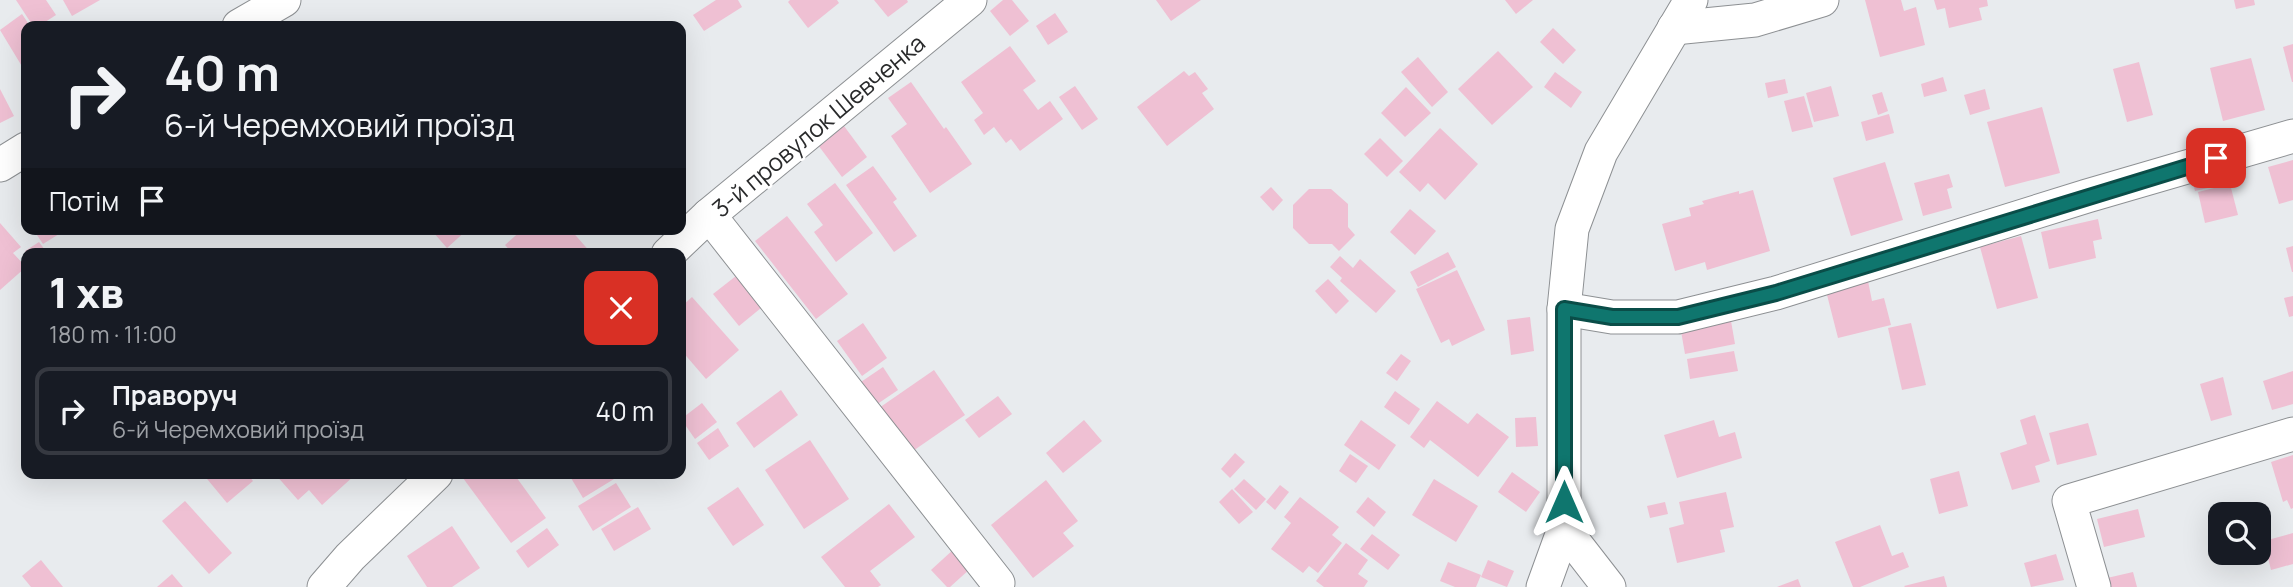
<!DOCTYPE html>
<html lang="uk">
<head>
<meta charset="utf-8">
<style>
  :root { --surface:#171b24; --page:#20242c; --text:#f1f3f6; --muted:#9ea1a6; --line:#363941 }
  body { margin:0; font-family:Manrope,sans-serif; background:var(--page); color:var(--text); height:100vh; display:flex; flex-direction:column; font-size:26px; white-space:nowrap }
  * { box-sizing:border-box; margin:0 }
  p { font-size:23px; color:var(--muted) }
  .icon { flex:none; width:38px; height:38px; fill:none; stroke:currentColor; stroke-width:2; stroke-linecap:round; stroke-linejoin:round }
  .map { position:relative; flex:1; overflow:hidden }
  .side { position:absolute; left:21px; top:248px; width:665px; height:231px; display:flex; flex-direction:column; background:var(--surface); border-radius:14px; box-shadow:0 7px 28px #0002 }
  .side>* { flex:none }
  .hud { position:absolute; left:21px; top:21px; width:665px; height:214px; border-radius:14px; box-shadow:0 7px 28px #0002; background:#171b24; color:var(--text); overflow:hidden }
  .controls { position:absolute; left:2208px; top:502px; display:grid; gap:14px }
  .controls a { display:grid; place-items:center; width:63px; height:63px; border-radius:14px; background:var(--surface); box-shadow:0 7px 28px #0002; font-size:35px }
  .pin { position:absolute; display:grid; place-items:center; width:60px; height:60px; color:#fff; margin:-30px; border-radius:14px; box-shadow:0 4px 10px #0006 }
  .me { position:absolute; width:77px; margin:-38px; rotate:0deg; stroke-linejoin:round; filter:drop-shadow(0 0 5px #0008) }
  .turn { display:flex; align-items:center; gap:24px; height:147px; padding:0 28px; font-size:32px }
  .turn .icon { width:91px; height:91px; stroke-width:2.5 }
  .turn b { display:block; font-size:49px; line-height:60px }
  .then { display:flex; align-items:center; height:66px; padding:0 28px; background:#0003; gap:14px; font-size:26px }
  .round { display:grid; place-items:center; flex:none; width:74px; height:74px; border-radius:14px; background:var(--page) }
  .overview { display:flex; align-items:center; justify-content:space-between; height:119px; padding:0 28px }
  h1 { font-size:42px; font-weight:800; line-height:52px }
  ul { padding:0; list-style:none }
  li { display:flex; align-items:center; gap:21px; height:88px; margin:0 14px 10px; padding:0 14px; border:4px solid var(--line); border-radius:14px }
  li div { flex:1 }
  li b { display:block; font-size:26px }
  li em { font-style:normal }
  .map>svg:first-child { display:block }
  .building { fill:#efc0d3 }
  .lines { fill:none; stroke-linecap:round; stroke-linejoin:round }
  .minor-casing { stroke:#8d9093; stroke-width:35 }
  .minor { stroke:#fff; stroke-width:33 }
  .route-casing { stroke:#0a4d48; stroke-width:18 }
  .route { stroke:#0f766e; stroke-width:12 }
  .labels { text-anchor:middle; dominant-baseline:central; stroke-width:5; stroke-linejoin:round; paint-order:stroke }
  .street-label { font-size:24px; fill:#292a2b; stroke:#fff }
</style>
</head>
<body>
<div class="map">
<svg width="2293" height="587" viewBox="0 0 2293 587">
  <rect width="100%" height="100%" fill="#e8ebee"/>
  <g class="building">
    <polygon points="16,0 46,0 56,15 39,26 33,26"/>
    <polygon points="63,0 100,0 72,16"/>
    <polygon points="716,0 738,0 742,7 704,31 693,15"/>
    <polygon points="790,0 837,0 839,3 808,28 788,2"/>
    <polygon points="874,0 907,0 908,2 888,17"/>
    <polygon points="1003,0 1012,0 1029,21 1010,36 990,11"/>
    <polygon points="1156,0 1201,0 1171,21"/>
    <polygon points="1505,0 1533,0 1516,14"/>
    <polygon points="1865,0 1901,0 1904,11 1916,7 1925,45 1880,57"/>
    <polygon points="1934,0 1987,0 1988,6 1979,8 1982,20 1949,28 1945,8 1937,10"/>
    <polygon points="2234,0 2254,0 2255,5 2236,9"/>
    <polygon points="1055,13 1068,32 1048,45 1036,26"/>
    <polygon points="22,14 30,26 26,26 26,73 0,30"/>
    <polygon points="1553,28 1576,50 1563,64 1540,42"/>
    <polygon points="2293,44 2293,82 2292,82 2283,47"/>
    <polygon points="1010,46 1036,81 1023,90 1038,110 1050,101 1063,119 1020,151 1011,139 1006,143 994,127 984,135 974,120 983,113 961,82"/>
    <polygon points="1498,51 1533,87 1492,125 1458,89"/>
    <polygon points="1418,57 1448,92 1432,107 1401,72"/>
    <polygon points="2251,58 2265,110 2223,121 2210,68"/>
    <polygon points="2139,62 2153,115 2127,122 2113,69"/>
    <polygon points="1184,71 1189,76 1195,72 1208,89 1202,93 1214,109 1167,146 1137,107"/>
    <polygon points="1555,72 1582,92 1571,108 1544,87"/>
    <polygon points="1943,77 1947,91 1924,97 1921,84"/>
    <polygon points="1785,79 1788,93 1768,98 1765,83"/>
    <polygon points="911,82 944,129 946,127 972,164 930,193 891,136 907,124 888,98"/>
    <polygon points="1075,86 1098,119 1082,130 1059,97"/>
    <polygon points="1831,86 1839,116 1814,122 1806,93"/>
    <polygon points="1406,87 1431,113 1405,137 1381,113"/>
    <polygon points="0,89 14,116 0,123"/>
    <polygon points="1985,89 1990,109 1970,115 1964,95"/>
    <polygon points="1882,92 1888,111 1878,115 1872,95"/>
    <polygon points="1804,96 1813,127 1792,132 1784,101"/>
    <polygon points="2042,107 2060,173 2005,187 1987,122"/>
    <polygon points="1889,114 1894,133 1866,141 1861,122"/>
    <polygon points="844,126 867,157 842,177 818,145"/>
    <polygon points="1440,128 1478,164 1445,200 1428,183 1420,192 1399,172"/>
    <polygon points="1380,138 1403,161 1387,177 1364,154"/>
    <polygon points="2293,160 2293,200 2279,204 2268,167"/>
    <polygon points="1885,162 1903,220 1851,236 1833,178"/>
    <polygon points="873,166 897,199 893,202 917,236 894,252 846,185"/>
    <polygon points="2207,167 2212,187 2195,191 2190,172"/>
    <polygon points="1949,174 1953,187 1947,189 1952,208 1923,216 1914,183"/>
    <polygon points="835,183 873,233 836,262 814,232 823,225 807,204"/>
    <polygon points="2230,184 2238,215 2205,223 2198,192"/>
    <polygon points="1271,187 1283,200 1273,211 1260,197"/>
    <polygon points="1309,189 1331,189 1348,204 1348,227 1355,235 1339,251 1332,244 1309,244 1293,228 1293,205"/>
    <polygon points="1753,190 1770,251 1707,270 1705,262 1675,271 1662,224 1691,216 1689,208 1704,204 1702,201 1739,191 1739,194"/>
    <polygon points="1410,209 1436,231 1415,255 1390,232"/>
    <polygon points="787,216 848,294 816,319 755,241"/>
    <polygon points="2098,219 2102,239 2093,241 2096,258 2049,269 2041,232"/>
    <polygon points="0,223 21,247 13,253 26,267 0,290"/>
    <polygon points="33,229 67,229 43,244"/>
    <polygon points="436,229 468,229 447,248 433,232"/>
    <polygon points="523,229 570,229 592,254 513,254 505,245"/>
    <polygon points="2021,236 2038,298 1997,309 1980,247"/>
    <polygon points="39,242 48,254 27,254 25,251"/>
    <polygon points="2293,246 2293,272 2292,272 2286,248"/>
    <polygon points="1448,252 1456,267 1418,287 1410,272"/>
    <polygon points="1340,256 1353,268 1360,259 1396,291 1376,313 1340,281 1342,278 1330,267"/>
    <polygon points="1457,270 1485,330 1452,346 1449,339 1441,343 1416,289"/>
    <polygon points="736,276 761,308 739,326 713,294"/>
    <polygon points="1328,279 1349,301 1336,314 1315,291"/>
    <polygon points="1868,281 1872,301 1884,298 1891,325 1838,338 1826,291"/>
    <polygon points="2293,296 2293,316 2289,317 2284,298"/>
    <polygon points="692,297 739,350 706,379 681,350 681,307"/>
    <polygon points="1530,317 1534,351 1511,355 1507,320"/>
    <polygon points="1731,321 1735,344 1685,354 1681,331"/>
    <polygon points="863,323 887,358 862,376 837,341"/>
    <polygon points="1911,323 1926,385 1902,390 1888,328"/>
    <polygon points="1734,351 1738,371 1690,379 1687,359"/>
    <polygon points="1401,354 1411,361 1397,381 1386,373"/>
    <polygon points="883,367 898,390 870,409 855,386"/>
    <polygon points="934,370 965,415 910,453 879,408"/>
    <polygon points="2293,371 2293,404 2272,410 2263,381"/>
    <polygon points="2223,377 2232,415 2211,421 2200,384"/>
    <polygon points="781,390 798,415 754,448 736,423"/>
    <polygon points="1395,391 1420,409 1409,425 1384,407"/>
    <polygon points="998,396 1012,414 979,438 965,420"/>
    <polygon points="1437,401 1468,424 1477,413 1509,437 1478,477 1430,440 1424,448 1410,437"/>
    <polygon points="702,403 717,422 695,439 681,419"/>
    <polygon points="2035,415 2050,461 2035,466 2040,482 2012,490 2000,453 2027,444 2020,420"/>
    <polygon points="1536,417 1538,446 1516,447 1515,418"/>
    <polygon points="1084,420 1102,441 1063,473 1046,453"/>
    <polygon points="1361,420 1396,445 1379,470 1344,445"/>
    <polygon points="1714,420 1719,437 1735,432 1742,458 1677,478 1664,435"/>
    <polygon points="2088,423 2097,455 2057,465 2049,433"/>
    <polygon points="718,428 729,446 709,460 697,443"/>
    <polygon points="810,440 849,499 804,529 765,470"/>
    <polygon points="1235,453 1245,462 1230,478 1221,469"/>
    <polygon points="1350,454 1368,466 1356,483 1339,471"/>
    <polygon points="2293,455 2293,508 2291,509 2287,500 2283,502 2271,462"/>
    <polygon points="1959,471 1968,506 1939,514 1930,479"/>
    <polygon points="1512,472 1540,492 1526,512 1498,492"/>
    <polygon points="203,474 247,474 253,481 227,503"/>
    <polygon points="275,474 356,474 322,505 309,490 298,500"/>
    <polygon points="460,474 514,474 546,518 511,543"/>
    <polygon points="577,474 611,474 614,479 583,498 571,478"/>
    <polygon points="1244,479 1266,499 1256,510 1234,489"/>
    <polygon points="1434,479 1478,506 1456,542 1412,515"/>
    <polygon points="1046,480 1078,521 1063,533 1074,546 1033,578 991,525"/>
    <polygon points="616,483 631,507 593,531 578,506"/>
    <polygon points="1280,485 1289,492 1275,510 1266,502"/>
    <polygon points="738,487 764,525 733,546 707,508"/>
    <polygon points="1232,489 1253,512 1239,524 1219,502"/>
    <polygon points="1726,492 1734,527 1720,530 1725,552 1677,563 1669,528 1684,524 1679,502"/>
    <polygon points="1300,497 1339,527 1332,535 1342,543 1318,573 1309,566 1303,573 1271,549 1291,523 1284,517"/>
    <polygon points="1368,497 1386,512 1374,527 1356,512"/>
    <polygon points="185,501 232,553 209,574 162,521"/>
    <polygon points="1665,502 1668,514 1650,518 1647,506"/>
    <polygon points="889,504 915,537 870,571 881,585 878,587 845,587 821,557"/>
    <polygon points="638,507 651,529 614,551 601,529"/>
    <polygon points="2138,509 2145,537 2104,547 2097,519"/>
    <polygon points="1880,525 1892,556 1903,552 1909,567 1860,587 1853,587 1835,542"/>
    <polygon points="452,526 480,568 452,587 427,587 407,556"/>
    <polygon points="547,528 559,545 528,568 516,551"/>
    <polygon points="2293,533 2293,564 2271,570 2264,541"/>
    <polygon points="1372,534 1400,555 1388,570 1360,549"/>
    <polygon points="1346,543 1368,560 1358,574 1368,581 1364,587 1324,587 1316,581"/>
    <polygon points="954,549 971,568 950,587 947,587 931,570"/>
    <polygon points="2056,554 2064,580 2031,587 2024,563"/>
    <polygon points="41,560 63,587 31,587 22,576"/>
    <polygon points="1488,560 1514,571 1507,587 1481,577"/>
    <polygon points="1448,562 1481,575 1476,587 1455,587 1440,581"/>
    <polygon points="2133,572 2137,587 2109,587 2107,578"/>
    <polygon points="172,574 183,587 157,587"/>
    <polygon points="1944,576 1947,587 1905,587 1904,586"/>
    <polygon points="1798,579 1801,587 1777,587"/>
  </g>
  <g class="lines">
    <defs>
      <g id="minor">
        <polyline points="239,26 284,0"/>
        <polyline points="1674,28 1755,20 1822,0"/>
        <polyline points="0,165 26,149"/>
        <polyline points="709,215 998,583"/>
        <polyline points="668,254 709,215 970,0"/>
        <polyline points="1564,309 1612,317 1678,317 1776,293 2087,196 2293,136"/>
        <polyline points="1564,529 1609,587"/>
        <polyline points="324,587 350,557 436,474"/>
        <polyline points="1543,587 1564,529 1564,309 1572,229 1601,152 1691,0"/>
        <polyline points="2094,587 2069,501 2293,434"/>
      </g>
    </defs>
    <use href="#minor" class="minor-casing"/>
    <use href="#minor" class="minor"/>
  </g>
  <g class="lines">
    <defs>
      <polyline id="route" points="1564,502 1564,309 1612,317 1678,317 1776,293 2216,158"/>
    </defs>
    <use href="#route" class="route-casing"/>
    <use href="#route" class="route"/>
  </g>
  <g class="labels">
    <g class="street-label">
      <text transform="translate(818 125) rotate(-40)">3-й провулок Шевченка</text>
    </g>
  </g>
</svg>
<div class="controls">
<a><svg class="icon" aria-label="search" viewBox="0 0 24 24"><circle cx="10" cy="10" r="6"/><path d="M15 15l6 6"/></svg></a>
</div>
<div class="pin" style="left:2216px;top:158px;background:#d93025"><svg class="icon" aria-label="arrive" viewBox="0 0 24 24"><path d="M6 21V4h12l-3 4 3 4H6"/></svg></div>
<svg class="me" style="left:1564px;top:502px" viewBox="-20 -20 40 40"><path d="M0-17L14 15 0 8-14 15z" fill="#0f766e" stroke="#fff" stroke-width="4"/></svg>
<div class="hud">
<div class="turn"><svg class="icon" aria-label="right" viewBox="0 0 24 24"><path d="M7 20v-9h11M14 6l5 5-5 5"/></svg><div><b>40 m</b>6-й Черемховий проїзд</div></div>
<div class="then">Потім<svg class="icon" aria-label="arrive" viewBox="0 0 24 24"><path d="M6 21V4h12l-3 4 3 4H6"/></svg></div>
</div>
<section class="side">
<div class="overview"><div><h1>1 хв</h1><p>180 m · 11:00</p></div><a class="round" style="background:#d93025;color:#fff"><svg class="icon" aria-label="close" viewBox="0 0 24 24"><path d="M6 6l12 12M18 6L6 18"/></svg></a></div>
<ul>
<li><svg class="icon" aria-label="right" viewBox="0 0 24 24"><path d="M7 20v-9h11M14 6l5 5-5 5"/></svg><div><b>Праворуч</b><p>6-й Черемховий проїзд</p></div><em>40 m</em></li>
</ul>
</section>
</div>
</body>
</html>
